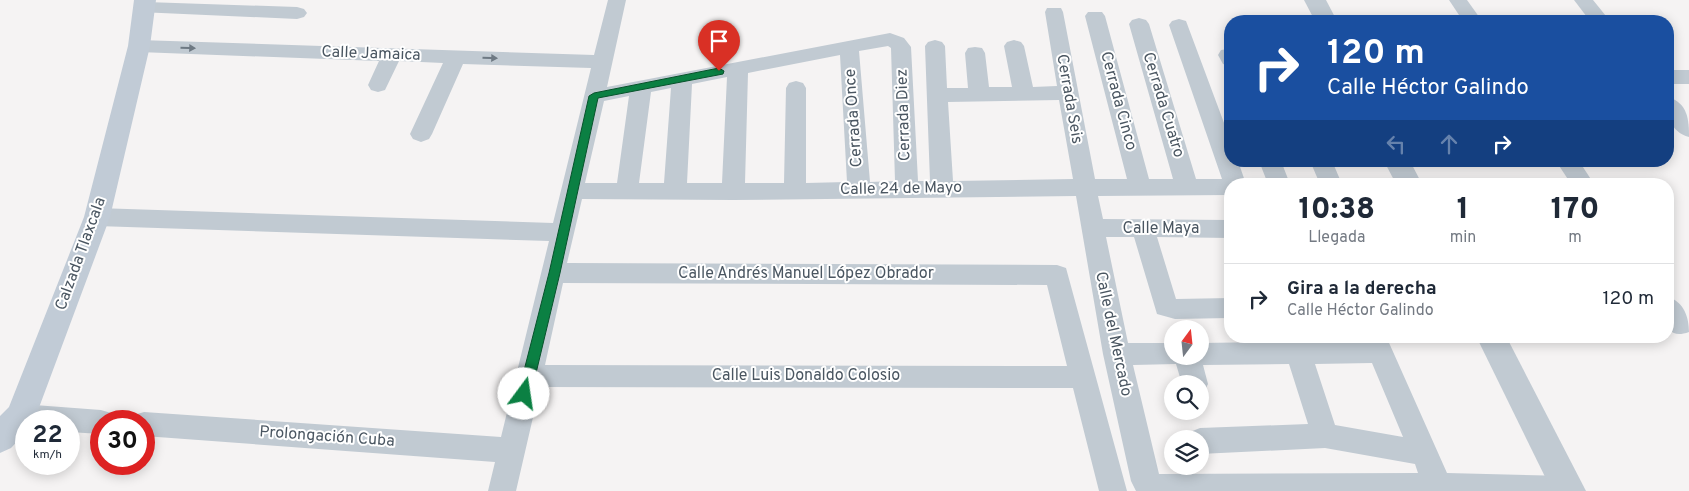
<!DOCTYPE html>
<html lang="es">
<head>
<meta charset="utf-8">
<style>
  :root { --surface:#fff; --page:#f6f6f7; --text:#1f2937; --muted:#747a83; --line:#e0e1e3 }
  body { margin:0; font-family:Overpass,sans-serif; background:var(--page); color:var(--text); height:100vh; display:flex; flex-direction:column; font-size:19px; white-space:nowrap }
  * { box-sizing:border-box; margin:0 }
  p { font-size:16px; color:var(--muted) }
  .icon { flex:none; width:28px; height:28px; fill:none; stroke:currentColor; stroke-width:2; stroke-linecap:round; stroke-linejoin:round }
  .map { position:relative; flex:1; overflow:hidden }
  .sheet { position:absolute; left:1224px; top:178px; width:450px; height:165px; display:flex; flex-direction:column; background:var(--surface); border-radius:20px; box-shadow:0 2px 12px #0003 }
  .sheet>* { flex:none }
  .banner { position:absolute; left:1224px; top:15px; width:450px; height:152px; border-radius:20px; box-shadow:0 2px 12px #0003; background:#1a4fa0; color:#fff; overflow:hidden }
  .needle { width:32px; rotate:15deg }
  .fabs { position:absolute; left:1164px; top:320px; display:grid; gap:10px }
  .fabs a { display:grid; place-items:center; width:45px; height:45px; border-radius:50%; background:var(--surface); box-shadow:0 2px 12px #0003; font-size:25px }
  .speed { position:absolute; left:15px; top:410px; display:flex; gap:10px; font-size:25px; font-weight:700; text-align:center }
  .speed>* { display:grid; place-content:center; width:65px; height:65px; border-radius:50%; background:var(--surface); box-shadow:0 2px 12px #0003; line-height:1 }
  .speed small { font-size:12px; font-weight:400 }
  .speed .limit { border:8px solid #d22; background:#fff; color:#111 }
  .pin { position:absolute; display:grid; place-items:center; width:42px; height:42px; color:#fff; margin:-51px -21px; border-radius:50% 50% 50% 0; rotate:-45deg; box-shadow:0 0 5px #0007 }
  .pin .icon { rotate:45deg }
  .me { position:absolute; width:55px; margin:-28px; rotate:14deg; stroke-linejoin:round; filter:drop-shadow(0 0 4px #0008) }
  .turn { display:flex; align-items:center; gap:18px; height:105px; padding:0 20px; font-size:22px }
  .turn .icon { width:65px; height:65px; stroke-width:2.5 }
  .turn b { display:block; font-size:35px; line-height:42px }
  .lanes { display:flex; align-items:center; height:48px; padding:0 20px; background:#0003; justify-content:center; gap:25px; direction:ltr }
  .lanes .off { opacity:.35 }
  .eta { display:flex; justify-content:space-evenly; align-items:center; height:85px; text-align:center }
  .eta b { font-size:30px; font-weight:800; line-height:35px }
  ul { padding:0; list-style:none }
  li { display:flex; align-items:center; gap:15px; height:70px; padding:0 20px; border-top:1px solid var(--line) }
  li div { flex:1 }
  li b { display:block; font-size:19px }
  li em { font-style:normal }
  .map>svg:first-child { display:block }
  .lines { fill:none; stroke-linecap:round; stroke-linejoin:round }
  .minor { fill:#c1cad2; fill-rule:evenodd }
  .tertiary { fill:#c1cad2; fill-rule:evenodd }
  .secondary { fill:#c1cbd6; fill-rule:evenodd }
  .oneway { fill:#6e7983 }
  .route { fill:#0b8043; stroke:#07532c }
  .labels { text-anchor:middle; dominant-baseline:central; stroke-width:4; stroke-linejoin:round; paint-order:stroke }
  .street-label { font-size:16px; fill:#4a5661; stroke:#fff }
</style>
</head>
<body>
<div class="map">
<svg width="1689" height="491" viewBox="0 0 1689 491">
  <rect width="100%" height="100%" fill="#f5f3f3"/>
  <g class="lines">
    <g class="minor">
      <path d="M608 0H626L607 87 890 33 904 38 911 47 918 181H930L925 46 928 42 935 40 942 42 945 46 947 88H968L965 53 968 48 975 47 982 48 985 53 989 87H1012L1004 46 1007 42 1014 40 1021 42 1024 46 1033 87 1057 86 1045 12 1047 8H1061L1063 12 1095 179H1127L1085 16 1088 12H1102L1105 16 1149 179H1173L1129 24 1132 20 1139 18 1146 20 1149 24 1196 179H1222L1169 25 1172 21 1179 19 1186 21 1230 139V161H1238L1246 184H1230V195L1098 196 1103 219 1230 220V238L1157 237 1176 299 1230 298V318L1175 319 1157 314 1134 237H1106L1128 343H1172V356H1200V343L1363 341 1364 336H1386L1447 473 1568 476 1578 479 1581 491H1136L1131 481 1103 354 1076 196 733 200 582 199 567 263 1057 265 1066 268 1127 491H1099L1073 388 540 387 516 491H488L495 462 144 436V421H132L134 415 144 412 501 437 549 241 97 226 89 223 85 217 89 211 97 208 553 223 591 68 463 64 432 134 429 139 421 142 413 139 410 134 443 63 399 61 385 90 378 92 371 90 368 85 379 61 139 52 132 50 129 46 132 42 139 40 594 55ZM888 46 891 48 895 181 870 182 859 51ZM840 55 847 182 806 183V88L803 83 796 81 789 83 786 88 784 183H745L748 73ZM727 77 722 183H687L692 84ZM671 88 664 183H639L651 92ZM629 96 617 183H585L604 101ZM1059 100 1073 179 953 181 948 102ZM563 283 1047 285 1067 366 545 365ZM1372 363 1403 437 1335 425 1315 364ZM1176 364 1182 384H1200V394L1204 392 1208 384 1203 365 1289 364 1308 424 1200 428 1190 432 1187 439H1200V454L1325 448 1415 464 1418 473 1159 474 1133 365Z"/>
      <polygon points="1449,0 1467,0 1482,21 1463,21"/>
      <polygon points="1574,0 1593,0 1610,21 1590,21"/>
      <polygon points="146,2 297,7 304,9 307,13 304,17 297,19 139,12 137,8 139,4"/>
      <polygon points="1228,49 1230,49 1230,66 1223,64 1218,55 1221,50"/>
      <rect x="1668" y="70" width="21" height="14"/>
      <path d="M1668 97C1688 103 1689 120 1689 137 1670 132 1666 114 1668 97Z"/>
      <polygon points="1259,161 1281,161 1290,184 1268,184"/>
      <polygon points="1310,161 1332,161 1342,184 1320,184"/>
      <polygon points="1556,161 1579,161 1594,184 1571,184"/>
      <path d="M1668 297C1684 302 1689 317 1689 332 1662 342 1666 314 1668 297Z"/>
      <polygon points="21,404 101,410 111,413 114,421 101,421 101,434 69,432 69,421 26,421 26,429 11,425 7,416 11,407"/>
    </g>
    <g class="tertiary">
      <polygon points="1304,0 1326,0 1337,21 1315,21"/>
      <polygon points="1384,161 1410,161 1422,184 1396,184"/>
      <polygon points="1476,336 1506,336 1586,491 1552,491"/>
    </g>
    <polygon class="secondary" points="134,0 156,0 150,46 110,217 34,421 26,421 26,432 11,448 0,453 0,416 9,407 84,217 128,46"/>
  </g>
  <defs><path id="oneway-solid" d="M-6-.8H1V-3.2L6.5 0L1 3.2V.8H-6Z" transform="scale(1.25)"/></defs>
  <g class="oneway">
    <use href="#oneway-solid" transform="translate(188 48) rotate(2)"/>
    <use href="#oneway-solid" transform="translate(490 58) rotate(2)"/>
  </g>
  <polygon class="route" points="719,68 724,71 723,74 598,98 560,273 531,394 529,398 520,398 518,394 549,273 589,96 594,93"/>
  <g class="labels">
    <g class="street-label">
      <text transform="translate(371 54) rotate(2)">Calle Jamaica</text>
      <text transform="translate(1069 99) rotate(80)">Cerrada Seis</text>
      <text transform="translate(1118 101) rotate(75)">Cerrada Cinco</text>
      <text transform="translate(1163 105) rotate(73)">Cerrada Cuatro</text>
      <text transform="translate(904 115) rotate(-92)">Cerrada Diez</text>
      <text transform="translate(854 118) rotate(-94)">Cerrada Once</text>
      <text transform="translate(901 189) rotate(-1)">Calle 24 de Mayo</text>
      <text x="1161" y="229">Calle Maya</text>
      <text transform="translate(81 254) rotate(-70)">Calzada Tlaxcala</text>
      <text x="806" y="274">Calle Andrés Manuel López Obrador</text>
      <text transform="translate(1113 334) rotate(78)">Calle del Mercado</text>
      <text x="806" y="376">Calle Luis Donaldo Colosio</text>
      <text transform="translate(327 437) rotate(4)">Prolongación Cuba</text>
    </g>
  </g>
</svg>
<div class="fabs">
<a><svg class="needle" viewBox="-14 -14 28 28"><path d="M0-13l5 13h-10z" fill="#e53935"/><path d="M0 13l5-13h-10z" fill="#747a83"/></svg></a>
<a><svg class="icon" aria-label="search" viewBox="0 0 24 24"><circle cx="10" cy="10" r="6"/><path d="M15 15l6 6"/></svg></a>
<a><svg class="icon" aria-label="layers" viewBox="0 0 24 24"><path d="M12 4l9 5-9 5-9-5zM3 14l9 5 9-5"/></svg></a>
</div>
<div class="speed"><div>22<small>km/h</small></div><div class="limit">30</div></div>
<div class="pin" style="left:719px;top:71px;background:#d93025"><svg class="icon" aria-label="arrive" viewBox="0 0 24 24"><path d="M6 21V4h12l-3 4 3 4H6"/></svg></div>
<svg class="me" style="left:524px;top:394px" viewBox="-20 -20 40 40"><circle r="19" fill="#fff"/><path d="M0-13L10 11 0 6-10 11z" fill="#0b8043"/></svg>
<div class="banner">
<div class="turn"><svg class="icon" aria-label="right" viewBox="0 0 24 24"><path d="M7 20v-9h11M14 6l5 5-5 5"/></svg><div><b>120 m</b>Calle Héctor Galindo</div></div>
<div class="lanes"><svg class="icon off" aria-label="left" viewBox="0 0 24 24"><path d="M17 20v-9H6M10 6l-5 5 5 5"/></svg><svg class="icon off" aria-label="ahead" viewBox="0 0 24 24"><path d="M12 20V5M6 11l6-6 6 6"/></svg><svg class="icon" aria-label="right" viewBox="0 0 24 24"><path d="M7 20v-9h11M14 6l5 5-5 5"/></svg></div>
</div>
<section class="sheet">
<div class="eta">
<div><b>10:38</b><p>Llegada</p></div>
<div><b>1</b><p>min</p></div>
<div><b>170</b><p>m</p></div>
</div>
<ul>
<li><svg class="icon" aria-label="right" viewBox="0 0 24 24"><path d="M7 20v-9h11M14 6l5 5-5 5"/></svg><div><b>Gira a la derecha</b><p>Calle Héctor Galindo</p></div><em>120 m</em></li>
</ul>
</section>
</div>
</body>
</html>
